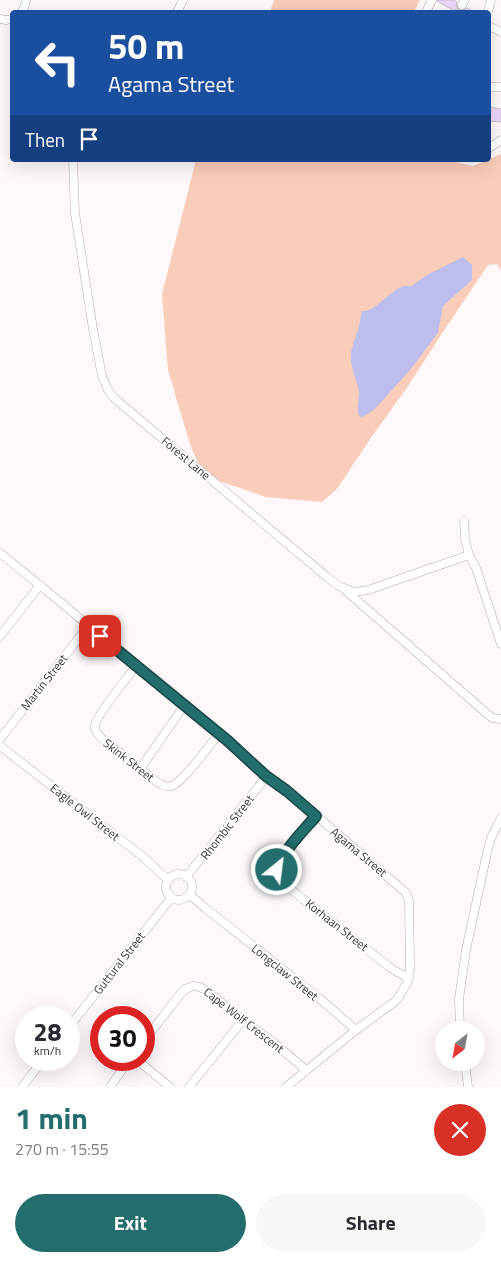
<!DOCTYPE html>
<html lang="en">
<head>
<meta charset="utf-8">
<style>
  :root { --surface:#fff; --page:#f7f7f7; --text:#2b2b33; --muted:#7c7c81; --accent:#236e6d }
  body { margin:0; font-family:"Titillium Web",sans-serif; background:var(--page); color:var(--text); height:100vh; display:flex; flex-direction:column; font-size:19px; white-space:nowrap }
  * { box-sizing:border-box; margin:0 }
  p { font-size:16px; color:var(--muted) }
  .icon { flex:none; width:28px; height:28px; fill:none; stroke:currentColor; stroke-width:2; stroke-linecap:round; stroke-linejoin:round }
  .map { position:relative; height:1087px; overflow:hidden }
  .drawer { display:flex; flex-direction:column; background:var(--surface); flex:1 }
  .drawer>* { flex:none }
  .hud { position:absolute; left:10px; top:10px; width:481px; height:152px; border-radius:5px; box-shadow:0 5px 20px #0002; background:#1a4fa0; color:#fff; overflow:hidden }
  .needle { width:32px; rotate:211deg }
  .fabs { position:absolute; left:435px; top:1021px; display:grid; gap:10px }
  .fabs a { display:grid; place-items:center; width:50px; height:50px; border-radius:50%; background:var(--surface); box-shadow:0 5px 20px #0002; font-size:25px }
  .speed { position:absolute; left:15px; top:1006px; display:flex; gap:10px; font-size:25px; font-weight:700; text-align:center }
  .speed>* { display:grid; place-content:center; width:65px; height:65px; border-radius:50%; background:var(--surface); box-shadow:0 5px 20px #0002; line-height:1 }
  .speed small { font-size:12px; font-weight:400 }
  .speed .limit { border:8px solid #d22; background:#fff; color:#111 }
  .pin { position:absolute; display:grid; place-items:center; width:42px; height:42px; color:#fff; margin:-21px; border-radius:10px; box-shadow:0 2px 8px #0006 }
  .me { position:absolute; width:55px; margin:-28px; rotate:29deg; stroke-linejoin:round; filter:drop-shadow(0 0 4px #0008) }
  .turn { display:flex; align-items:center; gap:18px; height:105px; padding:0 15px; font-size:22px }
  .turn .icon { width:65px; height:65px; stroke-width:2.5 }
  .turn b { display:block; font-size:35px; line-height:42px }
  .then { display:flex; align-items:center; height:48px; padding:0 15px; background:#0003; gap:10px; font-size:19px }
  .round { display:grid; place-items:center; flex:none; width:52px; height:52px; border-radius:26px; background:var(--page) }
  .summary { display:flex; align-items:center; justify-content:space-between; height:85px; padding:0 15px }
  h1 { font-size:30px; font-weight:700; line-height:38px; color:var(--accent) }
  .cta { display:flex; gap:10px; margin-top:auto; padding:10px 15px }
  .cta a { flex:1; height:58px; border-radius:30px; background:var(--accent); color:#fff; font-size:20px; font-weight:700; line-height:58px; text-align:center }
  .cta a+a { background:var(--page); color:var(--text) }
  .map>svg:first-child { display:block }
  .green { fill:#f9cdb9 }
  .water { fill:#bdbeed }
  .building { fill:#eed7fa; stroke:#c7c0ca }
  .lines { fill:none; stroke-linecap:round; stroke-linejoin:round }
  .minor-tunnel { stroke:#d6d0d3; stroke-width:8; stroke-dasharray:8 4; stroke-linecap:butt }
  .minor-casing { stroke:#b8abb2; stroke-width:9 }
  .minor { stroke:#fff; stroke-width:8 }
  .route-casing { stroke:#174847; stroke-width:12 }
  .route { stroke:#236e6d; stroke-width:9 }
  .labels { text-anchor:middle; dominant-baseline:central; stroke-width:4; stroke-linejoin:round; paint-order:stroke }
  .street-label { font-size:12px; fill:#373234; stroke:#fff }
</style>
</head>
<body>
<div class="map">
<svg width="501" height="1087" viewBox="0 0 501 1087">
  <rect width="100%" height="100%" fill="#fef8fb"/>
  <g class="green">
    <polygon points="274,0 420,0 414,12 270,12"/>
    <polygon points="501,154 501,270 497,264 488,265 441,335 406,389 370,439 337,489 322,502 266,497 219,481 208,474 202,469 198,463 190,444 168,370 162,294 196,160 446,160 473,166"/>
  </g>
  <path class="water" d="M463 257 472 265V280L443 306 438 333 410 370 374 410 366 415 361 417 358 414C357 406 359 398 359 391 357 381 352 371 351 360 350 349 356 337 359 326 361 321 360 316 362 311H366L373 308 397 289 403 286H411L429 274Z"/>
  <g class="building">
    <polygon points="438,0 454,0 457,2 456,5 459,10 462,11 467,8 474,12 456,12 437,1"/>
    <polygon points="489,107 501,109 501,122 489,121"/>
  </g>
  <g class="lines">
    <polyline class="minor-tunnel" points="458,12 462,5"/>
    <defs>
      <g id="minor">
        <polyline points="462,5 465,0"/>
        <polyline points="22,12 25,5 26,0"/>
        <polyline points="177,12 183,0"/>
        <polyline points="426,12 432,0"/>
        <polyline points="488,12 491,0"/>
        <polyline points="0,19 6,20 12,19"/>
        <polyline points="489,26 501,32"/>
        <polyline points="489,87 501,87"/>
        <polyline points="489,148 501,140"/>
        <polyline points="73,160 75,213 93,329 102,376 108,390 114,398 327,577 339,586 349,590 353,592 368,590 469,555"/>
        <polyline points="464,521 465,539 469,555 476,568 501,644"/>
        <polyline points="0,553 64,605 136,666 228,741 267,776 296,798 406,893 409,900 410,969 407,983 397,1000 356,1030 286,1087"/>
        <polyline points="345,590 492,718 501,719"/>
        <polyline points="0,636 40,585"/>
        <path d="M136 666C128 677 97 714 95 725 94 732 100 737 105 741L153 779C159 783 164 788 171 786 182 784 210 744 219 734"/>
        <polyline points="0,739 88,626"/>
        <polyline points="0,746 142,856 168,880"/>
        <polyline points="140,769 184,706"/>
        <path d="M316 817C308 826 277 859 277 870 277 876 280 880 284 884L388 966 397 972 409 978"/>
        <circle cx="179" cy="887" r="13"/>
        <polyline points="186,877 267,776"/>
        <polyline points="190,895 204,907 319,998 356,1030"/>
        <polyline points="69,1027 171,898"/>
        <polyline points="460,1030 459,999 466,950 487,853 491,838 501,818"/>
        <polyline points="144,1041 178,997 185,989 193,986 200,987 207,991 243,1020 273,1042 306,1070"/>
        <polyline points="137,1060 170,1087"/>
        <polyline points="465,1062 468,1087"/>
        <polyline points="22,1087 43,1060"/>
        <polyline points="110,1087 129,1060"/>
        <polyline points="189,1087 243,1020"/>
      </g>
    </defs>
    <use href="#minor" class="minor-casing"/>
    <use href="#minor" class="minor"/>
  </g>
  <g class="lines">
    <defs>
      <path id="route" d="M100 636 228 741 266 776 287 791 316 816C305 829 280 854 277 870"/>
    </defs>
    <use href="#route" class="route-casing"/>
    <use href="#route" class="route"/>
  </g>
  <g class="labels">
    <g class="street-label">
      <text transform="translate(186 458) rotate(40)">Forest Lane</text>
      <text transform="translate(44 682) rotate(-52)">Martin Street</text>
      <text transform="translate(129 760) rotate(38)">Skink Street</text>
      <text transform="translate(85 812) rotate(38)">Eagle Owl Street</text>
      <text transform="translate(227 827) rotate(-52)">Rhombic Street</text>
      <text transform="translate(359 852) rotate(40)">Agama Street</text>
      <text transform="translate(337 925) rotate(38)">Korhaan Street</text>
      <text transform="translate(119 963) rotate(-52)">Guttural Street</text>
      <text transform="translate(285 972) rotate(39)">Longclaw Street</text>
      <text transform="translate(244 1020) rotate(38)">Cape Wolf Crescent</text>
    </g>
  </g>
</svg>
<div class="fabs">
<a><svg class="needle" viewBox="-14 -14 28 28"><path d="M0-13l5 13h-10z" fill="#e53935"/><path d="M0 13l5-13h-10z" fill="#7c7c81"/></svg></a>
</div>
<div class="speed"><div>28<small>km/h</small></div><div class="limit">30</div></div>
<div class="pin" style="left:100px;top:636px;background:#d93025"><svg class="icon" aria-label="arrive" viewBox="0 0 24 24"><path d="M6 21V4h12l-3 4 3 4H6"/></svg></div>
<svg class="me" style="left:277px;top:870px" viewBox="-20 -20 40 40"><circle r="17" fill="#236e6d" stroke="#fff" stroke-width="3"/><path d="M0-11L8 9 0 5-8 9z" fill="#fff"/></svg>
<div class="hud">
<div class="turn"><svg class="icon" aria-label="left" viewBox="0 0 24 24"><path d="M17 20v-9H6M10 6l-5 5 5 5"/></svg><div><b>50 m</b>Agama Street</div></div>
<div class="then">Then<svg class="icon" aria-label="arrive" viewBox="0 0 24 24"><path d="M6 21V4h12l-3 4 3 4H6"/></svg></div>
</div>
</div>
<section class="drawer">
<div class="summary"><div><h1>1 min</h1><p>270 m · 15:55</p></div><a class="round" style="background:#d93025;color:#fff"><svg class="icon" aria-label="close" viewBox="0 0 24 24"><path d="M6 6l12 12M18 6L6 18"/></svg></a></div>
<div class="cta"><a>Exit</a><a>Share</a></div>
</section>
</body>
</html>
